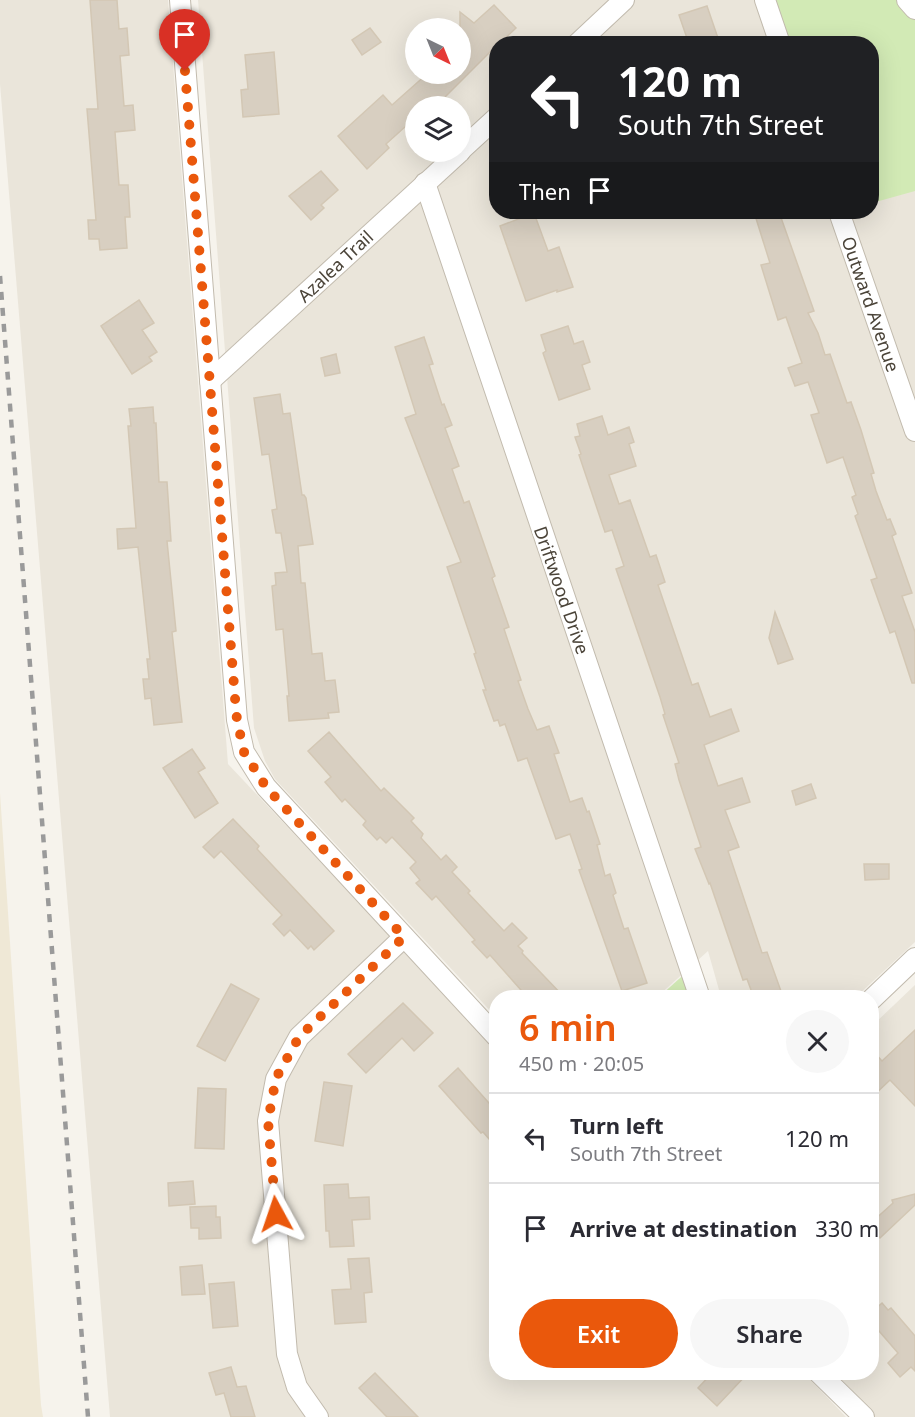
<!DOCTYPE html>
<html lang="en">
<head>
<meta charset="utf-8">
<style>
  :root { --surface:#fff; --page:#f7f7f7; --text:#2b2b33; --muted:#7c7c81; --line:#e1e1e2; --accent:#ea580c }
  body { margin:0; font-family:"Noto Sans",sans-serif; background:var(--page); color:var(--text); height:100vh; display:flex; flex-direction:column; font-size:22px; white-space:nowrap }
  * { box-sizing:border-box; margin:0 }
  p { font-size:20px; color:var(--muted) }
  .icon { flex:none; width:33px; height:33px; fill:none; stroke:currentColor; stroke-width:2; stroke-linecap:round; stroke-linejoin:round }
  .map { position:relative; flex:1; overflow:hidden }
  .side { position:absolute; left:489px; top:990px; width:390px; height:390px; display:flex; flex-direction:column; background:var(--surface); border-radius:24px; box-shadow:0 6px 24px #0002 }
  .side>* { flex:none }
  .banner { position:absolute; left:489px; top:36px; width:390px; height:183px; border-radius:24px; box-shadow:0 6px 24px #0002; background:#202124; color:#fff; overflow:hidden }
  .needle { width:39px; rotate:137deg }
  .tools { position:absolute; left:405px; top:18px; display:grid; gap:12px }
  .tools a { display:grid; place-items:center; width:66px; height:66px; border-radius:50%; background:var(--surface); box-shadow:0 6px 24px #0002; font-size:30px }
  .pin { position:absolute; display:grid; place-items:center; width:51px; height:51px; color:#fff; margin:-62px -26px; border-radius:50% 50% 50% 0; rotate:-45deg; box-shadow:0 0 6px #0007 }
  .pin .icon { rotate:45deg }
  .me { position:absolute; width:66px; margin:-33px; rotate:355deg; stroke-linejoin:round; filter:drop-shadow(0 0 4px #0008) }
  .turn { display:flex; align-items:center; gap:21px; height:126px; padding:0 30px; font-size:27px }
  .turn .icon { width:78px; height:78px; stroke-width:2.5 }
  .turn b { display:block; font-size:42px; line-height:51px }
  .then { display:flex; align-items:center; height:57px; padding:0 30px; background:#0003; gap:12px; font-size:22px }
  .round { display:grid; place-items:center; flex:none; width:63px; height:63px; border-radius:32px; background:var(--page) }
  .head { display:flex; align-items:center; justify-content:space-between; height:102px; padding:0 30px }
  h1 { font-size:36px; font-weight:600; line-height:45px; color:var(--accent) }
  .cta { display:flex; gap:12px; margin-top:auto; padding:12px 30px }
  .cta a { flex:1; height:69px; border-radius:36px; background:var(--accent); color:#fff; font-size:24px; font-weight:600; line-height:69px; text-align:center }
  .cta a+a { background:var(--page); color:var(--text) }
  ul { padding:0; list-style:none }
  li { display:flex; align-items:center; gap:18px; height:90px; padding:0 30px; border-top:2px solid var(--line) }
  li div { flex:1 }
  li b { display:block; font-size:22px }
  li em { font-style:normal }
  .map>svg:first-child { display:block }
  .residential { fill:#eae5da; fill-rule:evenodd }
  .education { fill:#efe8d6 }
  .green { fill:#d2eab5 }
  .building { fill:#d8cfc1; stroke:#d3c7b4; stroke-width:1.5 }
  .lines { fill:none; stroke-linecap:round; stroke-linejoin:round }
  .minor-casing { stroke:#c2bbae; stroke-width:22 }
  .minor { stroke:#fff; stroke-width:20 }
  .rail { stroke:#9a9a9a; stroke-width:4.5; stroke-dasharray:8 8; stroke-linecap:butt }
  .route { stroke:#ea580c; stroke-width:10; stroke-dasharray:0 18 }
  .labels { text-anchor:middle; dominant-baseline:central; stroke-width:4.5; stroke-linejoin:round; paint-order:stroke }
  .street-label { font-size:18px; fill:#4b4439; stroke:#fff }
</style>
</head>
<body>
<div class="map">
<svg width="915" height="1417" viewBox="0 0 915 1417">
  <rect width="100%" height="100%" fill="#f6f3ec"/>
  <g class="residential">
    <polygon points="0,0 168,0 228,764 496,1048 496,1372 804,1373 846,1417 110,1417 0,84"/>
    <path d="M198 0H915V942L856 997H721L708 951 657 997 496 998V1017L275 779 265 761 254 728ZM416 28H460V74H416ZM496 44H872V212H496ZM416 106H460V152H416Z"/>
    <polygon points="915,985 915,1417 873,1417 831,1373 872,1372 872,1026"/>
  </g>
  <polygon class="education" points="0,793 41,1405 43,1417 0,1417"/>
  <g class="green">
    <polygon points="765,0 907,0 915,9 915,191 872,203 872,44 780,43"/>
    <polygon points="690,969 700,997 659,997"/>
  </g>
  <g class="building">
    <polygon points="90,0 117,0 119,29 127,28 129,55 120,56 124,106 133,105 135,130 115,132 119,185 128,185 130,217 125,217 127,248 100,250 99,239 89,239 88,220 96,220 87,109 98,109"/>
    <polygon points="494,5 516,28 499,44 496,44 496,46 436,106 416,106 416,117 386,144 389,148 367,169 338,136 383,95 392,105 427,74 460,74 460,12 474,23"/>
    <polygon points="707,6 720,44 689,44 679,15"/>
    <polygon points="370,28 381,42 362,55 352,40"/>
    <polygon points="274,52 279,114 243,117 241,90 248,89 245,55"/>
    <polygon points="321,171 338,190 321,205 324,208 311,220 289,196"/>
    <polygon points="754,212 779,212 814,311 808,313 818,333 825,355 830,354 847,403 851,402 861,430 874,473 871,474 876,491 887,520 890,519 896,534 892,536 912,593 902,596 915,632 915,683 912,683 895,631 890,633 871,580 877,578 855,516 858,514 852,497 856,495 843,457 827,463 811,415 819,413 808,382 795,386 788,368 802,363 786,317 778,320 761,265 770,263"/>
    <polygon points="534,213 548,251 559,247 573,287 557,292 557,290 526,301 500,226"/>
    <polygon points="139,300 154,323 142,330 157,352 149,357 152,361 132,374 101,326"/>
    <polygon points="568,326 574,344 583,341 590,362 582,365 590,389 559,400 543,353 546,351 541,335"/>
    <polygon points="424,337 433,364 429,365 442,405 444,404 452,425 445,428 459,466 452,469 464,503 469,501 495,576 492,578 509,627 504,629 521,680 518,681 528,709 537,730 549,726 559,753 554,754 570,802 582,798 587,812 589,811 600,844 597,845 605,876 610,874 616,893 613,895 624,929 628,928 647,983 622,991 579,870 582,869 570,834 556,839 527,758 518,761 505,724 500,726 498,720 494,721 483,690 486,690 474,654 476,653 447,567 461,562 405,418 416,414 395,347"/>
    <polygon points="336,354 340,373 325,376 321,358"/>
    <polygon points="280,394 283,414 290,413 302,495 304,495 306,498 313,544 298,546 301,583 305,583 312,654 322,653 325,681 335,680 339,712 328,713 329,718 289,721 287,696 289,696 283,629 276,630 272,586 276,585 275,573 287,572 281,533 276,533 272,510 277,509 269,454 262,455 254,398"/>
    <polygon points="153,407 154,423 156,423 159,482 167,482 171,541 167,541 176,631 172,632 182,722 154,725 151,698 145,699 143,679 149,679 147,659 150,659 138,547 118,549 117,529 136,528 128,426 131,426 129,409"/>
    <polygon points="602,416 608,435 629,427 634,442 629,444 636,466 609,475 619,504 630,500 650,557 656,555 665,582 658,585 692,685 698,683 710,717 731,709 739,731 704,745 718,786 742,778 750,802 725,810 739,847 728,851 762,953 767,952 782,994 771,998 754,998 747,979 743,980 710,883 709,884 695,849 701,847 679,780 675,764 679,763 663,715 665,714 660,697 616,569 624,566 612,530 605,532 579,455 581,454 575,437 580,436 577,424"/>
    <polygon points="775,612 793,659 778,664 769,638"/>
    <polygon points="329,732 381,791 384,788 414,818 411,821 423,834 421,838 441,860 446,855 457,867 452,872 470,891 468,893 504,931 512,923 527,938 518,946 523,951 522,953 565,998 528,998 490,955 487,958 472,942 475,940 436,896 432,900 416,883 420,880 410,868 416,862 392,837 386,843 380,837 377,840 363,825 366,821 345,799 342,802 325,782 331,777 308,751"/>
    <polygon points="192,749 205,768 198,772 218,803 195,818 163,768"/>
    <polygon points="811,784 816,798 796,805 792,791"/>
    <polygon points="233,819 259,846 257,849 334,931 314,950 311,946 308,949 290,930 284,936 273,924 282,915 221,851 214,858 203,847"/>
    <polygon points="864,864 889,864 889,879 865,880"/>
    <polygon points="231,984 259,999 225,1061 197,1046"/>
    <polygon points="403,1003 433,1033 414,1051 402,1038 366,1073 348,1054"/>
    <polygon points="915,1030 915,1106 890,1080 872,1097 872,1050 882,1061"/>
    <polygon points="458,1068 496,1111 496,1147 483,1132 481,1133 439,1086"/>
    <polygon points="324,1082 352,1086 343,1146 315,1141"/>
    <polygon points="198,1088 226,1089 224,1149 195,1148"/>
    <polygon points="193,1181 195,1204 169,1206 168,1183"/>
    <polygon points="348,1184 349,1198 369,1197 370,1219 352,1220 354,1246 330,1247 329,1231 326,1231 324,1185"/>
    <polygon points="915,1194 915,1205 880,1238 872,1229 872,1222 893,1203 892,1200"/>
    <polygon points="216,1206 216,1217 220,1217 221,1238 199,1239 199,1228 191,1228 190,1207"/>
    <polygon points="369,1258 372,1292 364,1293 366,1322 335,1324 332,1290 351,1289 348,1259"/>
    <polygon points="202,1265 205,1294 182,1295 180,1267"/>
    <polygon points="234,1282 238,1326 213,1328 209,1284"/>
    <polygon points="882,1303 888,1310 891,1308 915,1336 915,1371 911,1367 900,1377 888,1363 898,1353 873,1324 877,1321 872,1312"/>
    <polygon points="231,1367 237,1387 246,1386 255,1417 231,1417 224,1393 216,1395 209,1373"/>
    <polygon points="713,1372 749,1372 717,1406 698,1388"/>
    <polygon points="375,1373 418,1417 387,1417 384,1414 359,1388"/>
  </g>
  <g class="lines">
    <defs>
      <g id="minor">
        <polyline points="180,0 237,720 244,752 266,787 496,1036"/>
        <polyline points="765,0 780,44"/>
        <polyline points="907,0 915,9"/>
        <polyline points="577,44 624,0"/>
        <polyline points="460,151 496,118"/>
        <polyline points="425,183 700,998"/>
        <polyline points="839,212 915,431"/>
        <polyline points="210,381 460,152"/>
        <polyline points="872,999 915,958"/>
        <polyline points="818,1372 864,1417"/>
        <polyline points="318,1417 297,1387 287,1354 268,1121 276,1079 299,1037 404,937"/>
      </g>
    </defs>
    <use href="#minor" class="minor-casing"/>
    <use href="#minor" class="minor"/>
    <polyline class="rail" points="0,276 88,1417"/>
  </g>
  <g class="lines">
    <polyline class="route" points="185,71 235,698 237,720 244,752 266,787 404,937 299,1037 276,1078 268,1121 276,1214"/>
  </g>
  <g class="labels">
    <g class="street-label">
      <text transform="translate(335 266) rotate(-43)">Azalea Trail</text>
      <text transform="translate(871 304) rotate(71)">Outward Avenue</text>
      <text transform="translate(562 590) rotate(71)">Driftwood Drive</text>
    </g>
  </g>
</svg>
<div class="tools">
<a><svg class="needle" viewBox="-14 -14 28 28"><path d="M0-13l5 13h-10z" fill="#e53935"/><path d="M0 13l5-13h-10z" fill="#7c7c81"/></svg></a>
<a><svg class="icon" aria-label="layers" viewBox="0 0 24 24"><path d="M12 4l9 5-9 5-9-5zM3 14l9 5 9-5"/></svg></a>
</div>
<div class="pin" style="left:185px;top:71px;background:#d93025"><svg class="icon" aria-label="arrive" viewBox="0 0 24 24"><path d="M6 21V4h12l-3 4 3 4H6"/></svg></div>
<svg class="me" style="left:276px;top:1214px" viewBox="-20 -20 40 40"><path d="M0-17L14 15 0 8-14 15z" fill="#ea580c" stroke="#fff" stroke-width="4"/></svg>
<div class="banner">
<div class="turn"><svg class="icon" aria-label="left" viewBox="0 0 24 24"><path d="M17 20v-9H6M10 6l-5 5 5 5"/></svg><div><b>120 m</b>South 7th Street</div></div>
<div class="then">Then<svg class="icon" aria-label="arrive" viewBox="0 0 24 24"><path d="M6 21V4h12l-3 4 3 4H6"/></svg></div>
</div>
<section class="side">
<div class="head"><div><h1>6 min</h1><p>450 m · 20:05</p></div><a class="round"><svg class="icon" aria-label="close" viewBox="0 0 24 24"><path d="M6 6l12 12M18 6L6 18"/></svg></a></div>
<ul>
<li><svg class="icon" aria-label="left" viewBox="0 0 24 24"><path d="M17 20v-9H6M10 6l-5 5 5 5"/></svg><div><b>Turn left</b><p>South 7th Street</p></div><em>120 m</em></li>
<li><svg class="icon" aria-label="arrive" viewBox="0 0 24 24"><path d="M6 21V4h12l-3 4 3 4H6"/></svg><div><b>Arrive at destination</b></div><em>330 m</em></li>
</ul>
<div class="cta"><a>Exit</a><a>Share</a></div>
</section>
</div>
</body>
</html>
